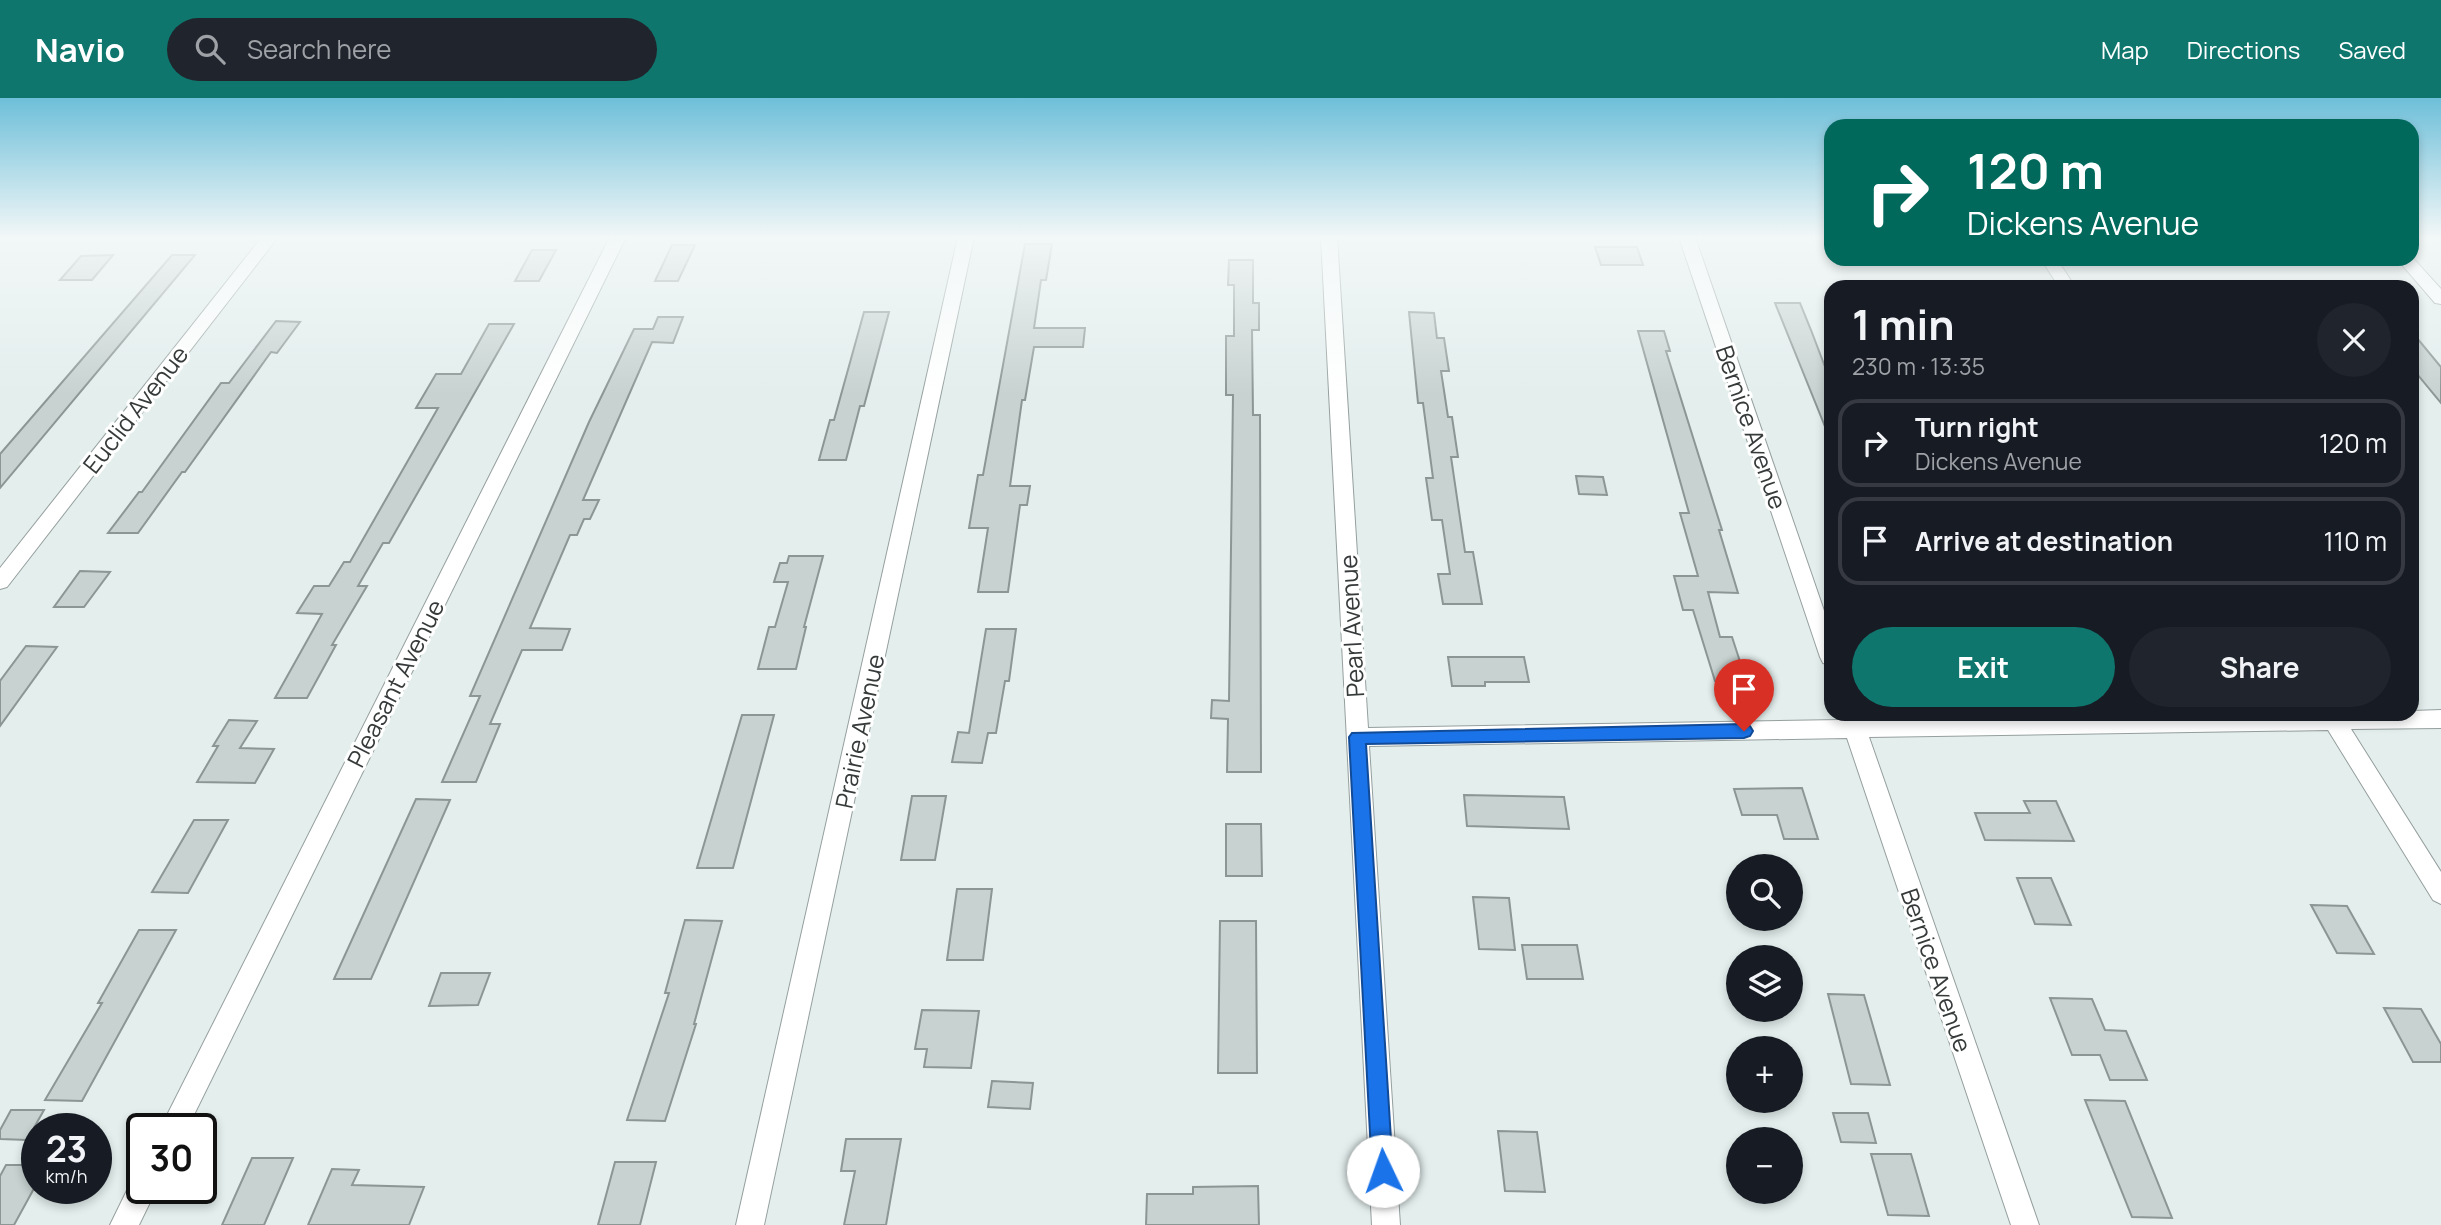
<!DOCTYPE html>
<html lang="en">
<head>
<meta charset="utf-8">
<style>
  :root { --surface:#171b24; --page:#20242c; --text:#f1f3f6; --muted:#9ea1a6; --line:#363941; --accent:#0f766e }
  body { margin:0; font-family:Manrope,sans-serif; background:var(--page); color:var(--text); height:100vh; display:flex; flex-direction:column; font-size:26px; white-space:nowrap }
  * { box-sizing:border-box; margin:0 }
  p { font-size:23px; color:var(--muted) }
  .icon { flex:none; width:38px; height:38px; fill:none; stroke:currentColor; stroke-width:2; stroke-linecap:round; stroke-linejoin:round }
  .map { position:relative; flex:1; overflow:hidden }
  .side { position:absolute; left:1824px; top:182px; width:595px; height:441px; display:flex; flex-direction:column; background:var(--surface); border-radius:21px; box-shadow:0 4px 10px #0003 }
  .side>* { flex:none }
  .top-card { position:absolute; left:1824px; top:21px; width:595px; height:147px; border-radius:21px; box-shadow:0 4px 10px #0003; background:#00695c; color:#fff; overflow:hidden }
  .tools { position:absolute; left:1726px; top:756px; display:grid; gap:14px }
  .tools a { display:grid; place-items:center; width:77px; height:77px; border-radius:50%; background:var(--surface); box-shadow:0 4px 10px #0003; font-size:35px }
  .speed { position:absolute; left:21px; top:1015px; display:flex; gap:14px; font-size:35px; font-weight:700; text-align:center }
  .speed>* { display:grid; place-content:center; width:91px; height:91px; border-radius:50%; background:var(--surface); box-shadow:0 4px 10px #0003; line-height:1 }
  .speed small { font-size:18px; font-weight:400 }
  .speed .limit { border:4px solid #111; border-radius:10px; background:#fff; color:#111 }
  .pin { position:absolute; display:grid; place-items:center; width:60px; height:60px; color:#fff; margin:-72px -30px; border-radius:50% 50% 50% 0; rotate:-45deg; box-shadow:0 0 7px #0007 }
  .pin .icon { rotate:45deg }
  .me { position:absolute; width:77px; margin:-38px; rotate:357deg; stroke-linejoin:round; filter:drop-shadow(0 0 5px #0008) }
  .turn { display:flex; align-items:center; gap:24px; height:147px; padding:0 28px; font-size:32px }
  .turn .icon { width:91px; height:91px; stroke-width:2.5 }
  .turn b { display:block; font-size:49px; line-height:60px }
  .round { display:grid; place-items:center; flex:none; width:74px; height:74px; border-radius:37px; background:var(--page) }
  .overview { display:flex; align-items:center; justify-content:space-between; height:119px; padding:0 28px }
  h1 { font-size:42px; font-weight:700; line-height:52px }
  .action { display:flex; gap:14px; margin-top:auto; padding:14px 28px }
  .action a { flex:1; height:80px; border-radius:42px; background:var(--accent); color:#fff; font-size:28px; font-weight:700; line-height:80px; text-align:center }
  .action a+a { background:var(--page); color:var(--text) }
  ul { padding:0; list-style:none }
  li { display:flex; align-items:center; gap:21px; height:88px; margin:0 14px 10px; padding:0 14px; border:4px solid var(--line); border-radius:21px }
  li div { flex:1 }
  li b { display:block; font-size:26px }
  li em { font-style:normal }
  header { display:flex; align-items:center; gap:42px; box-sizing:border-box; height:98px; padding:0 35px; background:var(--accent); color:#fff }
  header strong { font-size:33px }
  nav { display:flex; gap:38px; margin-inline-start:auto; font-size:24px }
  .search { width:490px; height:63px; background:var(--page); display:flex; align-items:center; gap:18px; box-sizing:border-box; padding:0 24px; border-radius:38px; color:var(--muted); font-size:26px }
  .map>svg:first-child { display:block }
  .building { fill:#c7d2d1; stroke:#8c9695; stroke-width:2 }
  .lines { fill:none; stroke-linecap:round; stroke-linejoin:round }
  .street-casing { stroke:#959f9e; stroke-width:2 }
  .street { fill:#fff; fill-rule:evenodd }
  .route { fill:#1a73e8; stroke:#114b97; stroke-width:2 }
  .labels { text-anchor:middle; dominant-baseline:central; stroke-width:6; stroke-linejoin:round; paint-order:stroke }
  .street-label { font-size:24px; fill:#363a3a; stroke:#fff }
</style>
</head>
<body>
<header>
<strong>Navio</strong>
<div class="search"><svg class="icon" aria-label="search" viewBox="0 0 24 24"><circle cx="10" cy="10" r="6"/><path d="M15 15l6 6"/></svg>Search here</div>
<nav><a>Map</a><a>Directions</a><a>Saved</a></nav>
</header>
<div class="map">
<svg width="2441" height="1127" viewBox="0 0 2441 1127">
  <rect width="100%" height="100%" fill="#e3eeed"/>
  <g class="building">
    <polygon points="1025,146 1052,146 1046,182 1041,182 1034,230 1085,230 1083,249 1034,249 1025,302 1022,302 1010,388 1030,388 1027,407 1020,407 1008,494 978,494 988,430 969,430 978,377 983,377"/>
    <polygon points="672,147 695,147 678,183 655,183"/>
    <polygon points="1595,149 1637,149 1643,167 1601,167"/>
    <polygon points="532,152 556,152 539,183 515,183"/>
    <polygon points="113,157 92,182 60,182 81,158"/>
    <polygon points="172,157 195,157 0,390 0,356"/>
    <polygon points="1229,162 1253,162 1253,205 1259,205 1259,232 1252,232 1253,317 1260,317 1261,674 1227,674 1228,621 1211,620 1212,602 1229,603 1233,297 1226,297 1226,238 1234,238 1234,187 1228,187"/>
    <polygon points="1775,205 1800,205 1811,232 1830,282 1830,341"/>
    <polygon points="864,214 889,214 864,308 860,308 846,362 819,362 830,322 834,322"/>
    <polygon points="1409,214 1434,215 1437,240 1444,240 1449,273 1441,273 1448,319 1452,319 1458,359 1451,359 1465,454 1473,454 1482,506 1443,506 1438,476 1450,476 1442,422 1432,422 1426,380 1433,380 1423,305 1418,305"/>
    <polygon points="658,219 683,219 673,245 652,244 583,402 599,402 590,421 584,421 577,437 570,437 530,530 570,531 562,552 522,552 490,626 500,626 476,684 442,684 480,598 470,598 589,324 634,231 653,231"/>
    <polygon points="276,223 300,224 277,255 271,254 185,374 182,374 138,435 108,435 139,394 142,394 221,285 229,285"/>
    <polygon points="489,226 514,226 389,445 383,445 358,488 367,488 332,547 336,547 307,600 275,600 322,516 297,515 314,488 329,488 344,464 350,464 438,310 416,310 436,276 461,276"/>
    <polygon points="1638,233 1664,233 1670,253 1666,253 1722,432 1719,432 1738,495 1708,494 1720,539 1732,539 1746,582 1715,583 1693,512 1683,512 1674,478 1698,478 1680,415 1689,415"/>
    <polygon points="2412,234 2441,269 2441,305 2412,270"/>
    <polygon points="1576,378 1603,379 1607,397 1579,396"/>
    <polygon points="789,458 823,458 804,529 806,529 796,571 758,571 769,529 775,529 788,484 774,484 780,465 787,465"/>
    <polygon points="80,473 110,474 84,509 54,509"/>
    <polygon points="986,531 1016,531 1009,583 1005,583 996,635 988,635 982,665 952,664 958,634 969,635"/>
    <polygon points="26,548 57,549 0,628 0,583"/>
    <polygon points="1448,559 1524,559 1529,584 1485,584 1485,588 1452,588"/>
    <polygon points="742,617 774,617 733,770 697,770"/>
    <polygon points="229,622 257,623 240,650 274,651 255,685 197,684 218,648 213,648"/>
    <polygon points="1802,690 1818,741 1784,741 1777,717 1742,717 1734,691"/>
    <polygon points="1464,697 1564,699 1569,731 1467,728"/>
    <polygon points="912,698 946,698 935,762 901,762"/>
    <polygon points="416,701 450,702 371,881 334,881"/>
    <polygon points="2024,703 2056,703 2074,743 1985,742 1975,715 2030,715"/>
    <polygon points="194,722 228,722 188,795 152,794"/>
    <polygon points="1226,726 1261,726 1262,778 1226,778"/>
    <polygon points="2017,780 2051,780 2071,827 2035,826"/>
    <polygon points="957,791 992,791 983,862 947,862"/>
    <polygon points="1473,799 1509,800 1515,852 1479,851"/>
    <polygon points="2311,807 2347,808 2374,856 2337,855"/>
    <polygon points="685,822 722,823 694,926 696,926 665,1023 627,1022 669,895 665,895"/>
    <polygon points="1220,823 1256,823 1257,975 1218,975"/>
    <polygon points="139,832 176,832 82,1003 45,1002 102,905 98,905"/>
    <polygon points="1522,847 1577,847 1583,881 1527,881"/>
    <polygon points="441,875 490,875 478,907 429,908"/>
    <polygon points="1828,896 1864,897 1890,987 1851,986"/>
    <polygon points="2050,900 2092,901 2105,932 2126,933 2147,982 2110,982 2100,957 2072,957"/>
    <polygon points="2384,910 2421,911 2441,946 2441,964 2413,964"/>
    <polygon points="922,912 979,913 971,970 924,969 927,951 915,951"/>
    <polygon points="992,983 1033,985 1030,1011 988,1009"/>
    <polygon points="2085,1002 2125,1003 2172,1120 2132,1119"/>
    <polygon points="11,1012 44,1012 27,1042 0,1041 0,1032"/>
    <polygon points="1833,1015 1868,1015 1876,1045 1841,1044"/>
    <polygon points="1498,1033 1537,1034 1545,1094 1505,1093"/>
    <polygon points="846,1041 901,1041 886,1127 844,1127 855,1073 841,1073"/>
    <polygon points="1871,1056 1911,1056 1929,1118 1888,1117"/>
    <polygon points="252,1060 293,1060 264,1127 222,1127"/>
    <polygon points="615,1064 656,1064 640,1127 598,1127"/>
    <polygon points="6,1067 37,1067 37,1085 14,1127 0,1127 0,1078"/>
    <polygon points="332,1071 359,1072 352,1087 424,1089 409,1127 308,1127"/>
    <polygon points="1258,1088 1259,1127 1146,1127 1147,1096 1193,1096 1193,1089"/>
  </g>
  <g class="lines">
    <defs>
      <g id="street">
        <polygon points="262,139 278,139 7,489 0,491 0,470"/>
        <polygon points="610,139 626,139 187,1031 160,1031"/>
        <polygon points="958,139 974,139 764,1127 736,1127"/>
        <polygon points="1321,139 1337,139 1368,630 1841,622 1839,616 1861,616 1863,622 2412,616 2412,613 2441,612 2441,630 2351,631 2441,774 2441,806 2433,802 2328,632 1869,639 2039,1127 2011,1127 1847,640 1369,648 1400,1127 1372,1127"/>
        <polygon points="1679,139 1695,139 1830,530 1830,567 1823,565 1820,559"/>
        <polygon points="2412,159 2441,191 2441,206 2435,205 2397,161 2412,161"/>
        <polygon points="2041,161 2057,161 2075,189 2059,189"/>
        <polygon points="142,1077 142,1090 157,1090 139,1127 110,1127 133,1080"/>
      </g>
    </defs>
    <use href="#street" class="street-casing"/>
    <use href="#street" class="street"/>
  </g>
  <linearGradient id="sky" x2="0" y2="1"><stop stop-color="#6ebfd9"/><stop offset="0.47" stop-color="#f2f7f7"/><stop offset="1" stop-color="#f2f7f7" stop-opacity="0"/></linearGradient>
  <rect width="2441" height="296" fill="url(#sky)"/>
  <polygon class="route" points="1744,626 1750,628 1753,633 1750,638 1744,640 1366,646 1393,1073 1390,1080 1383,1083 1375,1080 1372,1073 1349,639 1352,635"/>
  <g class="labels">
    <g class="street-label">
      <text transform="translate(135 311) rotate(-52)">Euclid Avenue</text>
      <text transform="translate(1752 329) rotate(71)">Bernice Avenue</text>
      <text transform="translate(1351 528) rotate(-93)">Pearl Avenue</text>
      <text transform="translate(395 585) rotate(-63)">Pleasant Avenue</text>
      <text transform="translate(859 633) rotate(-78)">Prairie Avenue</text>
      <text transform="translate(1937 872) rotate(71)">Bernice Avenue</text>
    </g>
  </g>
</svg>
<div class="tools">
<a><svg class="icon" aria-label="search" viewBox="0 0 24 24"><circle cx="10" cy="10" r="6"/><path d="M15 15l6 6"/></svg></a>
<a><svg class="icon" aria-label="layers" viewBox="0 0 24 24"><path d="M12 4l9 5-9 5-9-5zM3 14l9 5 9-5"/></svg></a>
<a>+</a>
<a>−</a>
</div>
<div class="speed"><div>23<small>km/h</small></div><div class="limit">30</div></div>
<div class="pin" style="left:1744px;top:633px;background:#d93025"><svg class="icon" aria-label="arrive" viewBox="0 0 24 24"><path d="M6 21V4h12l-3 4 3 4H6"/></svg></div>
<svg class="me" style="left:1383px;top:1073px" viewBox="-20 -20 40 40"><circle r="19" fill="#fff"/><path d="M0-13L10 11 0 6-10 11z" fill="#1a73e8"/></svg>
<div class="top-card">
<div class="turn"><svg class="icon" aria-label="right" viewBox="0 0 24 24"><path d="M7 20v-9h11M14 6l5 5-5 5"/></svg><div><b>120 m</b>Dickens Avenue</div></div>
</div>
<section class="side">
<div class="overview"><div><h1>1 min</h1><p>230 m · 13:35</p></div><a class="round"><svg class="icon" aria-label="close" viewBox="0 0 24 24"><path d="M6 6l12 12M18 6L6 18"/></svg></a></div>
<ul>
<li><svg class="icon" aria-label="right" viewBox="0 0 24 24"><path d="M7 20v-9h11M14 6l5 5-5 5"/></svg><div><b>Turn right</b><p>Dickens Avenue</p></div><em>120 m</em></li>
<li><svg class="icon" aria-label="arrive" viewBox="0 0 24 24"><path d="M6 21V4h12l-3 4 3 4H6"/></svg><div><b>Arrive at destination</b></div><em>110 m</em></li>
</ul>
<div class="action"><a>Exit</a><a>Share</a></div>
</section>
</div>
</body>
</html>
